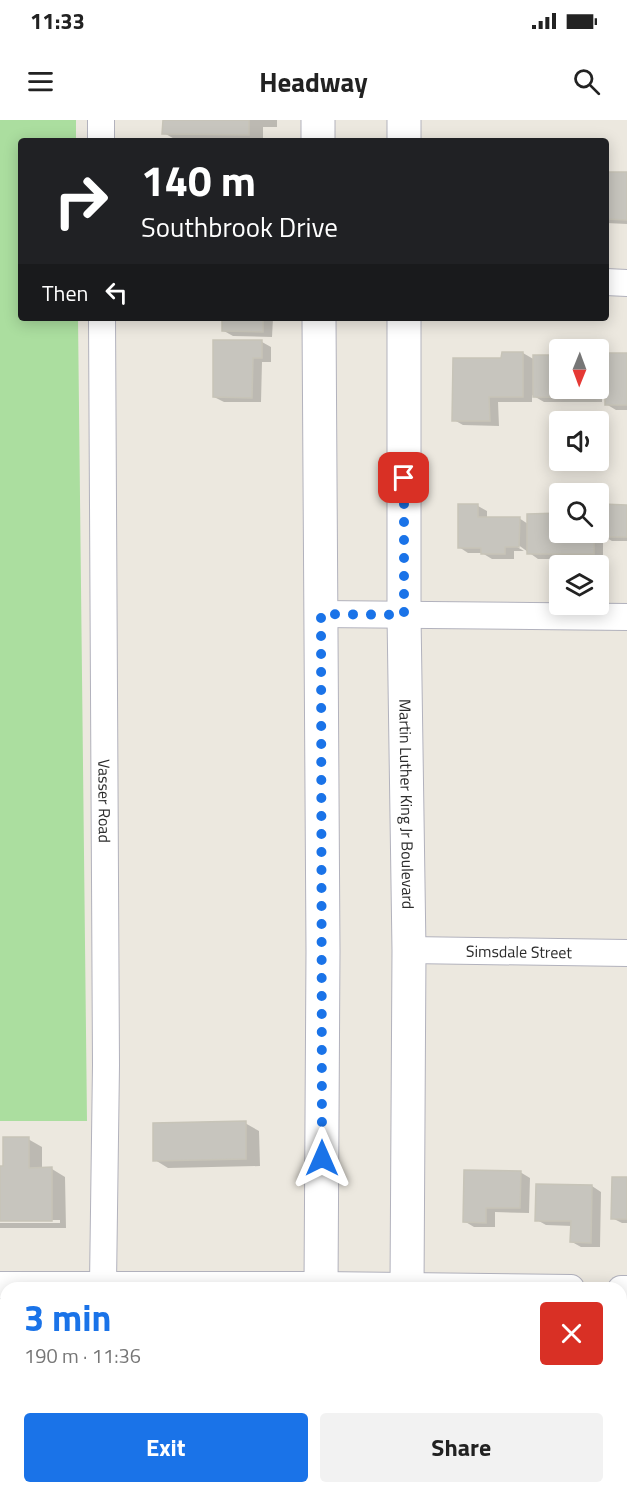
<!DOCTYPE html>
<html lang="en">
<head>
<meta charset="utf-8">
<style>
  :root { --surface:#fff; --page:#f2f2f2; --text:#222; --muted:#767676; --accent:#1a73e8 }
  body { margin:0; font-family:"Titillium Web",sans-serif; background:var(--page); color:var(--text); height:100vh; display:flex; flex-direction:column; font-size:22px; white-space:nowrap }
  * { box-sizing:border-box; margin:0 }
  p { font-size:20px; color:var(--muted) }
  .icon { flex:none; width:33px; height:33px; fill:none; stroke:currentColor; stroke-width:2; stroke-linecap:round; stroke-linejoin:round }
  .map { position:relative; flex:1; overflow:hidden }
  .drawer { position:absolute; left:0px; top:1162px; width:627px; height:212px; display:flex; flex-direction:column; background:var(--surface); border-radius:18px 18px 0 0; box-shadow:0 3px 15px #0003 }
  .drawer>* { flex:none }
  .guide { position:absolute; left:18px; top:18px; width:591px; height:183px; border-radius:6px; box-shadow:0 3px 15px #0003; background:#202124; color:#fff; overflow:hidden }
  .needle { width:39px; rotate:181deg }
  .controls { position:absolute; left:549px; top:219px; display:grid; gap:12px }
  .controls a { display:grid; place-items:center; width:60px; height:60px; border-radius:6px; background:var(--surface); box-shadow:0 3px 15px #0003; font-size:30px }
  .pin { position:absolute; display:grid; place-items:center; width:51px; height:51px; color:#fff; margin:-26px; border-radius:12px; box-shadow:0 3px 9px #0006 }
  .me { position:absolute; width:66px; margin:-33px; rotate:0deg; stroke-linejoin:round; filter:drop-shadow(0 0 4px #0008) }
  .turn { display:flex; align-items:center; gap:21px; height:126px; padding:0 24px; font-size:27px }
  .turn .icon { width:78px; height:78px; stroke-width:2.5 }
  .turn b { display:block; font-size:42px; line-height:51px }
  .then { display:flex; align-items:center; height:57px; padding:0 24px; background:#0003; gap:12px; font-size:22px }
  .round { display:grid; place-items:center; flex:none; width:63px; height:63px; border-radius:6px; background:var(--page) }
  .headline { display:flex; align-items:center; justify-content:space-between; height:102px; padding:0 24px }
  h1 { font-size:36px; font-weight:700; line-height:45px; color:var(--accent) }
  .primary-button { display:flex; gap:12px; margin-top:auto; padding:12px 24px }
  .primary-button a { flex:1; height:69px; border-radius:6px; background:var(--accent); color:#fff; font-size:24px; font-weight:700; line-height:69px; text-align:center }
  .primary-button a+a { background:var(--page); color:var(--text) }
  .status { display:flex; justify-content:space-between; align-items:center; height:42px; padding:0 30px; background:var(--surface); direction:ltr }
  .status svg { height:16px; fill:currentColor }
  header { display:flex; justify-content:space-between; align-items:center; height:78px; padding:0 24px; background:var(--surface); font-size:27px; font-weight:700 }
  .map>svg:first-child { display:block }
  .green { fill:#abde9f }
  .shadow { fill:#0003 }
  .building { fill:#c7c5be; stroke:#c7c4b8; stroke-width:1.5 }
  .lines { fill:none; stroke-linecap:round; stroke-linejoin:round }
  .street-casing { stroke:#b2b2bd; stroke-width:28 }
  .secondary-casing { stroke:#b2b2bd; stroke-width:35 }
  .street { stroke:#fff; stroke-width:26 }
  .secondary { stroke:#fff; stroke-width:33 }
  .route { stroke:#1a73e8; stroke-width:10; stroke-dasharray:0 18 }
  .labels { text-anchor:middle; dominant-baseline:central; stroke-width:5; stroke-linejoin:round; paint-order:stroke }
  .street-label { font-size:16px; fill:#2b2b2b; stroke:#fff }
</style>
</head>
<body>
<div class="status"><b>11:33</b><svg viewBox="0 0 49 12"><path d="M0 12V9h3v3zM5 12V6h3v6zM10 12V3h3v9zM15 12V0h3v12zM26 1h20v11H26zM47 4h2v5h-2z"/></svg></div>
<header><svg class="icon" aria-label="menu" viewBox="0 0 24 24"><path d="M4 6h16M4 12h16M4 18h16"/></svg>Headway<svg class="icon" aria-label="search" viewBox="0 0 24 24"><circle cx="10" cy="10" r="6"/><path d="M15 15l6 6"/></svg></header>
<div class="map">
<svg width="627" height="1373" viewBox="0 0 627 1373">
  <rect width="100%" height="100%" fill="#ece8df"/>
  <polygon class="green" points="0,0 76,0 76,21 21,21 21,198 78,198 87,1001 0,1001"/>
  <g class="shadow">
    <polygon points="164,0 277,0 277,7 263,7 263,21 178,21 164,13"/>
    <polygon points="606,53 627,54 627,104 606,103"/>
    <polygon points="224,198 273,198 272,217 233,216 224,211"/>
    <polygon points="262,222 271,227 271,242 262,242 261,282 224,282 214,277"/>
    <polygon points="523,233 535,240 560,268 598,268 598,241 602,243 602,282 544,282 532,275 532,282 498,282 499,306 463,305 454,300 503,240"/>
    <polygon points="627,234 627,290 616,290 606,284"/>
    <polygon points="459,386 478,386 487,391 487,398 519,398 528,404 560,412 598,412 598,404 603,407 627,386 627,421 612,421 603,416 603,439 538,439 514,422 512,424 524,431 514,431 514,439 492,439 482,433 468,433 459,427"/>
    <polygon points="245,1003 259,1011 260,1046 168,1048 155,1040"/>
    <polygon points="28,1019 42,1027 42,1049 52,1049 65,1057 66,1108 0,1108 0,1103 60,1103 60,1100 0,1100 0,1048 5,1048"/>
    <polygon points="520,1052 530,1058 529,1093 495,1092 495,1107 474,1107 464,1101"/>
    <polygon points="627,1059 627,1103 622,1103 612,1098"/>
    <polygon points="592,1066 601,1072 600,1127 581,1127 572,1122 572,1106 546,1105 537,1100"/>
    <rect x="621" y="1242" width="6" height="39"/>
    <polygon points="0,1363 6,1363 6,1368 64,1368 70,1373 0,1373"/>
    <rect x="138" y="1368" width="80" height="5"/>
  </g>
  <g class="building">
    <polygon points="163,0 249,0 249,15 162,14"/>
    <polygon points="606,52 627,52 627,100 606,99"/>
    <polygon points="222,198 263,198 263,212 222,211"/>
    <polygon points="213,220 262,220 262,238 253,238 252,278 213,277"/>
    <polygon points="502,232 523,232 523,277 489,277 490,301 452,301 453,238 501,238"/>
    <polygon points="555,232 560,232 560,268 593,268 593,278 533,277 533,235 555,235"/>
    <rect x="605" y="233" width="22" height="52"/>
    <polygon points="458,384 478,384 478,397 520,397 519,427 505,427 505,434 481,434 481,428 458,428"/>
    <polygon points="602,384 627,385 627,417 601,417"/>
    <polygon points="560,393 560,412 594,412 594,434 527,434 527,394"/>
    <polygon points="246,1001 246,1039 153,1041 153,1003"/>
    <polygon points="3,1017 29,1017 29,1048 52,1047 52,1101 0,1101 0,1046 3,1046"/>
    <polygon points="464,1050 521,1051 520,1088 486,1088 486,1103 463,1102"/>
    <polygon points="612,1057 627,1057 627,1099 611,1099"/>
    <polygon points="536,1064 592,1065 591,1123 570,1122 571,1101 535,1101"/>
    <rect x="0" y="1231" width="6" height="64"/>
    <rect x="621" y="1241" width="6" height="36"/>
    <polygon points="0,1361 6,1361 6,1368 56,1368 56,1373 0,1373"/>
    <rect x="137" y="1368" width="64" height="5"/>
  </g>
  <g class="lines">
    <defs>
      <g id="street">
        <polyline points="101,0 101,21"/>
        <polyline points="606,162 627,163"/>
        <path id="s1" d="M102 198 106 945 103 1164"/>
        <polyline points="321,494 627,497"/>
        <path id="s2" d="M409 830 627 833"/>
        <polyline points="0,1165 321,1165 571,1168"/>
        <polyline points="621,1169 627,1169"/>
      </g>
      <g id="secondary">
        <polyline points="318,0 318,21"/>
        <polyline points="404,0 404,21"/>
        <polyline points="319,198 323,831 321,1168"/>
        <path id="s3" d="M404 198V495L409 830 407 1168"/>
        <polyline points="322,1368 322,1373"/>
        <polyline points="406,1373 406,1368"/>
      </g>
    </defs>
    <use href="#street" class="street-casing"/>
    <use href="#secondary" class="secondary-casing"/>
    <use href="#street" class="street"/>
    <use href="#secondary" class="secondary"/>
  </g>
  <g class="lines">
    <polyline class="route" points="322,1038 321,494 404,495 404,358"/>
  </g>
  <g class="labels">
    <g class="street-label">
      <text stroke="none"><textPath href="#s1" startOffset="483">Vasser Road</textPath></text>
      <text stroke="none"><textPath href="#s3" startOffset="486">Martin Luther King Jr Boulevard</textPath></text>
      <text stroke="none"><textPath href="#s2" startOffset="110">Simsdale Street</textPath></text>
    </g>
  </g>
</svg>
<div class="controls">
<a><svg class="needle" viewBox="-14 -14 28 28"><path d="M0-13l5 13h-10z" fill="#e53935"/><path d="M0 13l5-13h-10z" fill="#767676"/></svg></a>
<a><svg class="icon" aria-label="sound" viewBox="0 0 24 24"><path d="M4 9h4l5-4v14l-5-4H4zM17 9q2 3 0 6"/></svg></a>
<a><svg class="icon" aria-label="search" viewBox="0 0 24 24"><circle cx="10" cy="10" r="6"/><path d="M15 15l6 6"/></svg></a>
<a><svg class="icon" aria-label="layers" viewBox="0 0 24 24"><path d="M12 4l9 5-9 5-9-5zM3 14l9 5 9-5"/></svg></a>
</div>
<div class="pin" style="left:404px;top:358px;background:#d93025"><svg class="icon" aria-label="arrive" viewBox="0 0 24 24"><path d="M6 21V4h12l-3 4 3 4H6"/></svg></div>
<svg class="me" style="left:322px;top:1038px" viewBox="-20 -20 40 40"><path d="M0-17L14 15 0 8-14 15z" fill="#1a73e8" stroke="#fff" stroke-width="4"/></svg>
<div class="guide">
<div class="turn"><svg class="icon" aria-label="right" viewBox="0 0 24 24"><path d="M7 20v-9h11M14 6l5 5-5 5"/></svg><div><b>140 m</b>Southbrook Drive</div></div>
<div class="then">Then<svg class="icon" aria-label="left" viewBox="0 0 24 24"><path d="M17 20v-9H6M10 6l-5 5 5 5"/></svg></div>
</div>
<section class="drawer">
<div class="headline"><div><h1>3 min</h1><p>190 m · 11:36</p></div><a class="round" style="background:#d93025;color:#fff"><svg class="icon" aria-label="close" viewBox="0 0 24 24"><path d="M6 6l12 12M18 6L6 18"/></svg></a></div>
<div class="primary-button"><a>Exit</a><a>Share</a></div>
</section>
</div>
</body>
</html>
